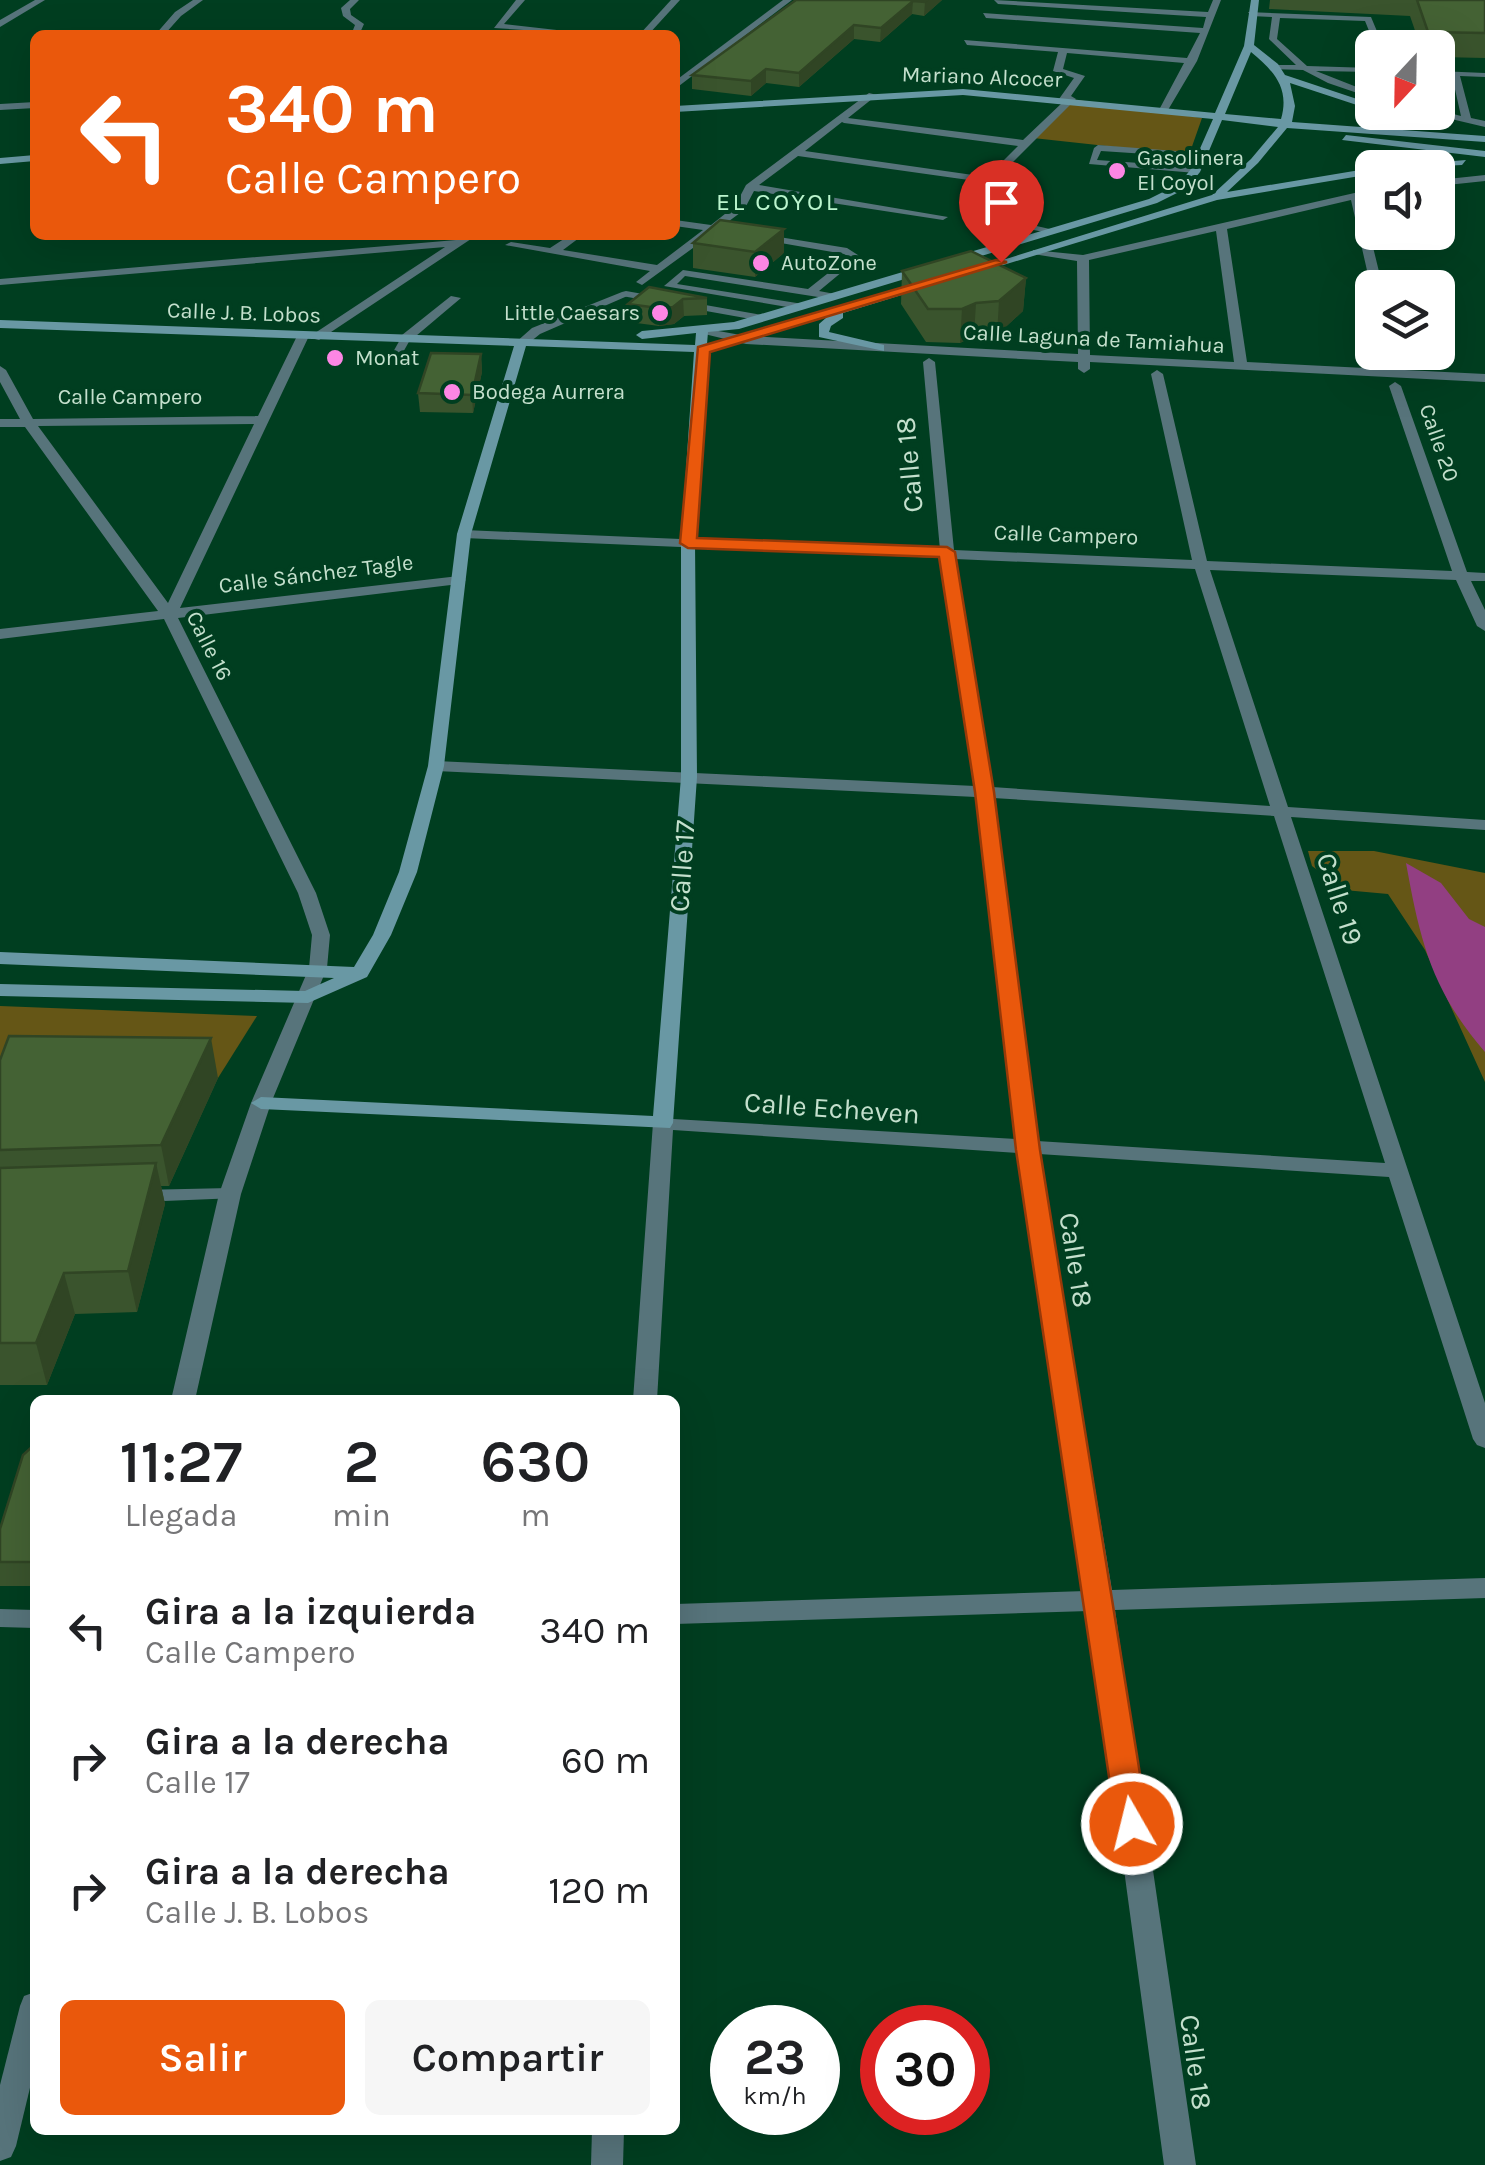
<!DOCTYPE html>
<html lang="es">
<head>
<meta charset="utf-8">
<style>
  :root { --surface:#fff; --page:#f6f6f6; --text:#202124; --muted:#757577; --accent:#ea580c }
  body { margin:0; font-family:Karla,sans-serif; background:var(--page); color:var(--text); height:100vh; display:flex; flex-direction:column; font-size:38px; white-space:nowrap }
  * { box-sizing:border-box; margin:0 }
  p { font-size:32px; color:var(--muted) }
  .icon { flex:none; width:55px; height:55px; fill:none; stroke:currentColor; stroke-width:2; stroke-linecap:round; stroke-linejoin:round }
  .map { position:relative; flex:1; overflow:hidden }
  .panel { position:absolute; left:30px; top:1395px; width:650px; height:740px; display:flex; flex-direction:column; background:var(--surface); border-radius:15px; box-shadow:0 10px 40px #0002 }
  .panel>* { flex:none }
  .guide { position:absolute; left:30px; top:30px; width:650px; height:210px; border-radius:15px; box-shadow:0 10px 40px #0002; background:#ea580c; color:#fff; overflow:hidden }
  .needle { width:65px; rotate:202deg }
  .tools { position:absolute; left:1355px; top:30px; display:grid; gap:20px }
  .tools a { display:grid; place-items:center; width:100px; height:100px; border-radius:15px; background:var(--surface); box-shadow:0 10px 40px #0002; font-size:50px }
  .speed { position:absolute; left:710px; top:2005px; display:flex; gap:20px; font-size:50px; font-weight:700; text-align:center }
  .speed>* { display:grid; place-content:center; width:130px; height:130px; border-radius:50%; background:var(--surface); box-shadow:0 10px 40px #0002; line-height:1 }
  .speed small { font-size:25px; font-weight:400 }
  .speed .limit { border:15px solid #d22; background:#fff; color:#111 }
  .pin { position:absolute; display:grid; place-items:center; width:85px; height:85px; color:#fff; margin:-102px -42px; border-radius:50% 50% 50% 0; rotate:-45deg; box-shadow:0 0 10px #0007 }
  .pin .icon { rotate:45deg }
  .me { position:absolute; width:110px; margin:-55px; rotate:352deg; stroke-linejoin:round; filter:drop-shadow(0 0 8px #0008) }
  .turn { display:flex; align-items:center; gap:35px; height:210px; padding:0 30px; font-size:45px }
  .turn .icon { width:130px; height:130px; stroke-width:2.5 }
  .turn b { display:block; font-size:70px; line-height:85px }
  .eta { display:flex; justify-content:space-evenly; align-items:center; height:170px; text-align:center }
  .eta b { font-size:60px; font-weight:600; line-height:70px }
  .action { display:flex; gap:20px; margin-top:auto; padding:20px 30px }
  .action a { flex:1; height:115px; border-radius:15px; background:var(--accent); color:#fff; font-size:40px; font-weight:600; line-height:115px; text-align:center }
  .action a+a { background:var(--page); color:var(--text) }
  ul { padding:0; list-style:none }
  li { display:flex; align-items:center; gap:30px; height:130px; padding:0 30px }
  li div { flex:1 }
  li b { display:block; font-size:38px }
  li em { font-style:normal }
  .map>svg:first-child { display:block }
  .green { fill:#655616 }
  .water { fill:#923f82 }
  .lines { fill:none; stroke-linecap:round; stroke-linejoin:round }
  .lane { fill:#57747b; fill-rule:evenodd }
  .street { fill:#57747b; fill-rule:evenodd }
  .secondary { fill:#6998a4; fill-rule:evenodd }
  .wall { fill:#3a542d }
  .shaded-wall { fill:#304524 }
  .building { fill:#446234; stroke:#304524; stroke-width:2.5 }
  .route { fill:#ea580c; stroke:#983908; stroke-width:2.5 }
  .poi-dot { fill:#fc86e4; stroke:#003e20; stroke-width:4 }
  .labels { text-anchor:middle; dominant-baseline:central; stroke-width:8; stroke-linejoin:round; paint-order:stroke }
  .far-street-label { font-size:22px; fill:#c4e0cd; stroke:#003e20 }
  .far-poi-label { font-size:22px; fill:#c4e0cd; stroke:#003e20; text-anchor:start }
  .far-neighbourhood-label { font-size:25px; letter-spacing:2.5px; fill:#bbf5ce; stroke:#003e20 }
  .street-label { font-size:28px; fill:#c4e0cd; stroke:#003e20 }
</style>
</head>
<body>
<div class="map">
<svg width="1485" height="2165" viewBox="0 0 1485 2165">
  <rect width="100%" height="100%" fill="#003e20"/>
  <g class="green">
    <polygon points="1071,99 1202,118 1189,155 1033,138"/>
    <polygon points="1308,851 1374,851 1485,873 1485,1082 1425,950 1388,894 1344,890 1312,866"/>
    <polygon points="0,1006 257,1016 218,1078 0,1128"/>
  </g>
  <path class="water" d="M1406 863 1441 883 1469 919 1485 927V1052C1432 991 1420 941 1406 863Z"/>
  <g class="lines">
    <g class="lane">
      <polygon points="1248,12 1371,17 1384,48 1376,48 1365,21 1280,18 1277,39 1307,66 1372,68 1372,72 1316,71 1372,93 1372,98 1328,83 1303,70 1270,69 1273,65 1296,65 1269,39 1272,17 1251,16"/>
      <polygon points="1438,71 1485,73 1485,77 1460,76 1471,118 1485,121 1485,127 1430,114 1438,110 1461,116 1452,76 1438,75"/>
      <polygon points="1098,145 1189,152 1192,157 1101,151 1097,160 1196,167 1201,170 1196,173 1089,164 1094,148"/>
      <polygon points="851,255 860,257 819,291 835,294 835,298 831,299 685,276 677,284 803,304 804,306 799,309 664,286 683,270 808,289"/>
      <polygon points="626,291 762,315 767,318 762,321 622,296 622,292"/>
      <polygon points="402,336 411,338 401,356 393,356 392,354"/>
      <polygon points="230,1188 237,1190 239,1194 237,1198 140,1202 131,1196 140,1190"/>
      <polygon points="0,1609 35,1610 35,1628 0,1627"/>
    </g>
    <g class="street">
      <polygon points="35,0 45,0 0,27 0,20"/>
      <polygon points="193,0 203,0 181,16 164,35 155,35 175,12"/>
      <polygon points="350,0 359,0 350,9 351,15 364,24 359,35 351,35 355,25 343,16 341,8"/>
      <polygon points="516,0 525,0 504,24 601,35 494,28"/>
      <polygon points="671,0 680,0 648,35 639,35"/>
      <polygon points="783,0 792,0 675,89 675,81"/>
      <path d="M994 0 1208 12 1213 0H1221L1197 61 1168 110 1160 108 1184 63 1067 53 1063 69 1085 76 1071 96 1076 99 994 181 990 190 1005 201 994 216 1054 230V234L983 220 982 218 994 202 979 191 983 182 798 156 759 185 948 217 943 220 754 191 744 210 721 227V231L715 232 642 285 636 282 650 271 505 245 511 242 550 248 570 235H583L563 250 657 265 703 230 675 226V220L711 225 735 206 746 185 869 93 877 95 848 118 1023 140 1063 102 1059 99 1074 78 1053 71 1058 52 967 45 964 40 1187 58 1200 33 986 18 983 13 1203 28 1206 17 998 4ZM842 122 844 123 1018 146 987 177 805 151Z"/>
      <polygon points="35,102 35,108 0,110 0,104"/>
      <polygon points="1485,175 1485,181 1438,186 1438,180"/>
      <path d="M1372 189V195L1361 198 1383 288H1371L1351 200 1227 229 1247 362 1485 374V382L1090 362V369L1084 373 1078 369V362L746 344 696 332 702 328 746 336 1078 354 1077 261 1033 254V250L1083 255ZM1216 231 1234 362 1090 355 1089 260Z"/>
      <polygon points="761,234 847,248 861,257 855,260 844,254 757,239 755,237"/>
      <polygon points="464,235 477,235 319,340 315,339 315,333 445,247 0,285 0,279 456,240"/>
      <polygon points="622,292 632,294 540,334 525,346 515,343 532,328"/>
      <polygon points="451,296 461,298 410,341 402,341 402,335"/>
      <path d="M303 332 309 336 180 608 459 576 466 580 459 584 178 618 316 893 330 935 327 968 271 1103 241 1194 195 1400H171L219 1194 251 1103 309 968 312 935 298 893 164 619 0 639V629L158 611 25 427H0V419H20L0 382V366L6 370 33 419 258 416 297 336ZM254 424 168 603 38 426Z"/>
      <path d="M929 358 935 362 954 550 1192 560 1151 374 1157 370 1163 374 1207 561 1452 571 1389 386 1395 382 1401 386 1467 572 1485 573V581H1471L1485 610V631L1477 626 1456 580 1210 570 1288 807 1485 820V830L1291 817 1485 1403V1448L1477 1445 1473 1439 1389 1177 1039 1154 1112 1590 1485 1578V1598L1115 1610 1196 2165H1164L1089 1611 675 1624V1604L1086 1591 1018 1153 673 1130 657 1400H633L653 1123 656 1118 1016 1139 976 797 436 771 428 766 436 761 975 786 941 558 464 538 457 534 464 530 940 550 923 362ZM955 559 1195 569 1270 806 992 787ZM993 798 1274 816 1385 1163 1037 1141Z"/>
      <polygon points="35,1992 35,2067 16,2146 11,2157 0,2161 0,2085 20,2006 24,1996"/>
      <polygon points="592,2130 624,2130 623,2165 591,2165"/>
    </g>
    <g class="secondary">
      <path d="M1251 0H1259L1254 45 1278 64 1285 75 1372 104V110L1290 83 1295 106 1292 122 1485 136V142L1287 128 1258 163 1227 192 1372 168V174L1217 200 974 274 964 272 1212 195 1251 159 1278 127 1222 120 1200 172 1187 188 1157 203 739 329 708 332 707 344 924 283 934 285 843 313V318L831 326 829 332 884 345V351L819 337V324L827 317 707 352 695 543 697 777 673 1123 670 1128 261 1109 251 1103 261 1097 653 1116 681 777V543L694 352 526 346 471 534 444 766 417 872 391 935 367 977 308 1003 0 996V984L305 991 334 978 0 964V952L354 967 373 935 399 872 428 766 457 534 514 346 0 328V320L695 345 696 333 642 339 636 335 642 331 734 322 1149 199 1179 184 1191 169 1213 119 963 95 675 112V106L963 89 1215 113 1244 46ZM1251 52C1274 71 1290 88 1281 119L1225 114Z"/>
      <polygon points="1385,112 1403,112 1439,124 1434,127"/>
      <polygon points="1346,135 1485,151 1485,157 1342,140"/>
      <polygon points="35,155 35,161 0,164 0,158"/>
      <polygon points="1466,160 1462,165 1400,168 1405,165"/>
    </g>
  </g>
  <g class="wall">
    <polygon points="796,0 942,0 924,16 912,14 880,42 854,39 799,87 766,83 751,96 692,89 692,75"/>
    <polygon points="1270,0 1485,0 1485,58 1438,57 1438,48 1421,48 1410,16 1269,9"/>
    <polygon points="693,243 784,253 755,277 693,268"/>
    <polygon points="902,271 1026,278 1023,311 997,335 974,336 960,343 926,342 901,304"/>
    <polygon points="649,287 707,298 707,315 684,316 674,324 659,326 629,322 628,304"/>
    <polygon points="481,354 482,372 473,413 420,412 418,393"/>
    <polygon points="0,1060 218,1078 169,1186 161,1186 165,1204 137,1312 75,1314 47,1385 0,1385"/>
    <polygon points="35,1444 35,1586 0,1586 0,1529"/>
  </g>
  <g class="shaded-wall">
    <polygon points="927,0 942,0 924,16 925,2"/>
    <polygon points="913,1 912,14 880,42 881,28"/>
    <polygon points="854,25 854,39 799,87 799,73"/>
    <polygon points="766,69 766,83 751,96 751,81"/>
    <polygon points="784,229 784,253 755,277 755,252"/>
    <polygon points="1026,278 1023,311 997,335 999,301"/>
    <polygon points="683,299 684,316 674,324 659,326 658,308"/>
    <polygon points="976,303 974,336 960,343 962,309"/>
    <polygon points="481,354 482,372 473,413 472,395"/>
    <polygon points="211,1038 218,1078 169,1186 161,1145"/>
    <polygon points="156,1163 165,1204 137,1312 128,1271"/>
    <polygon points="64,1273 75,1314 47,1385 36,1343"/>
  </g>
  <g class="building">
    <polygon points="796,0 927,0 925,2 913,1 881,28 854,25 799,73 766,69 751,81 692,75"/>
    <polygon points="1417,0 1485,0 1485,33 1428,32"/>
    <polygon points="720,220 784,229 755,252 693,243"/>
    <polygon points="971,251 1026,278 999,301 976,303 962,309 928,309 902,271"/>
    <polygon points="649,287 707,298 683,299 673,307 658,308 628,304"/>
    <polygon points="431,353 481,354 472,395 418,393"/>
    <polygon points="9,1036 211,1038 161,1145 0,1150 0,1060"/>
    <polygon points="156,1163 128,1271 64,1273 36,1343 0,1343 0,1168"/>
    <polygon points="35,1444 35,1562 0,1562 0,1529 23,1455"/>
  </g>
  <polygon class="route" points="996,260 1007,262 710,352 697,538 947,547 955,552 994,792 1040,1150 1148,1824 1143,1834 1132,1838 1121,1834 1116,1824 1016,1150 975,792 939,557 688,548 680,543 698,347"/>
  <g class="poi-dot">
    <circle cx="1117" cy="171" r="10"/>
    <circle cx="761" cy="263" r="10"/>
    <circle cx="660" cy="313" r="10"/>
    <circle cx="335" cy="358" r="10"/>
    <circle cx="452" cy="392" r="10"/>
  </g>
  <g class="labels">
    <g class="far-street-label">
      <text transform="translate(982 77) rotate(2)">Mariano Alcocer</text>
      <text transform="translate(244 313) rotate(2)">Calle J. B. Lobos</text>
      <text transform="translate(1094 339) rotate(3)">Calle Laguna de Tamiahua</text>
      <text x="130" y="397">Calle Campero</text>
      <text transform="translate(1439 443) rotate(71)">Calle 20</text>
      <text transform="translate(1066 535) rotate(2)">Calle Campero</text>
      <text transform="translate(316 574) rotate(-7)">Calle Sánchez Tagle</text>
      <text transform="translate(209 646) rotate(63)">Calle 16</text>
    </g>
    <g class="far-poi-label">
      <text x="1137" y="158">Gasolinera<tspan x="1137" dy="25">El Coyol</tspan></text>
      <text x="781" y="263">AutoZone</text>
      <text x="640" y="313" text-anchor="end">Little Caesars</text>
      <text x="355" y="358">Monat</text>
      <text x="472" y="392">Bodega Aurrera</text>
    </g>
    <g class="far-neighbourhood-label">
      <text x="778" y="201">EL COYOL</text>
    </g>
    <g class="street-label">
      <text transform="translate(909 465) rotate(-95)">Calle 18</text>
      <text transform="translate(682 866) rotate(-86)">Calle 17</text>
      <text transform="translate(1340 899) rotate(72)">Calle 19</text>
      <text transform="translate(832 1108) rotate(4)">Calle Echeven</text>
      <text transform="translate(1076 1260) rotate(81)">Calle 18</text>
      <text transform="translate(1196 2062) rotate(82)">Calle 18</text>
    </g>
  </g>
</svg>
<div class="tools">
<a><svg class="needle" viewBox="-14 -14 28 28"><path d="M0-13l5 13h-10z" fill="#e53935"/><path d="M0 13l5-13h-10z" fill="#757577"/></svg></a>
<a><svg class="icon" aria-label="sound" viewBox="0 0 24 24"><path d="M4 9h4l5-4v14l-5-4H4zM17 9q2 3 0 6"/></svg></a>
<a><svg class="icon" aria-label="layers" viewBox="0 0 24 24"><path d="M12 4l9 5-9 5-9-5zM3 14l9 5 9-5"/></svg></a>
</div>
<div class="speed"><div>23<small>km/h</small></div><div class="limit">30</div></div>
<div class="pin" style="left:1001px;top:262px;background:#d93025"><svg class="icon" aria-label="arrive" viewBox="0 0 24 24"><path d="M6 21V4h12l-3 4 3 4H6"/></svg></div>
<svg class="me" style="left:1132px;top:1824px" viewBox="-20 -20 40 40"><circle r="17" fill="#ea580c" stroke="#fff" stroke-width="3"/><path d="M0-11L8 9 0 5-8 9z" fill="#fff"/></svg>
<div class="guide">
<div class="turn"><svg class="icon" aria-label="left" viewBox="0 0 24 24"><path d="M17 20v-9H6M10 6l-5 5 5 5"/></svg><div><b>340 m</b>Calle Campero</div></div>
</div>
<section class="panel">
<div class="eta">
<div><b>11:27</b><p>Llegada</p></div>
<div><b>2</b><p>min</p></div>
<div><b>630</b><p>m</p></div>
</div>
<ul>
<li><svg class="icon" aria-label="left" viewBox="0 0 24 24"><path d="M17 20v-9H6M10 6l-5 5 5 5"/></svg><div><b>Gira a la izquierda</b><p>Calle Campero</p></div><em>340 m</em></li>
<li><svg class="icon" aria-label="right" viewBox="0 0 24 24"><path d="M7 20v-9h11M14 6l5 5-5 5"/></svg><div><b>Gira a la derecha</b><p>Calle 17</p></div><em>60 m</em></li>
<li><svg class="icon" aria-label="right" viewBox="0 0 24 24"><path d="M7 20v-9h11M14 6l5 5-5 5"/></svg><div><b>Gira a la derecha</b><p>Calle J. B. Lobos</p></div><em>120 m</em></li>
</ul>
<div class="action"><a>Salir</a><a>Compartir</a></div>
</section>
</div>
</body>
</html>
